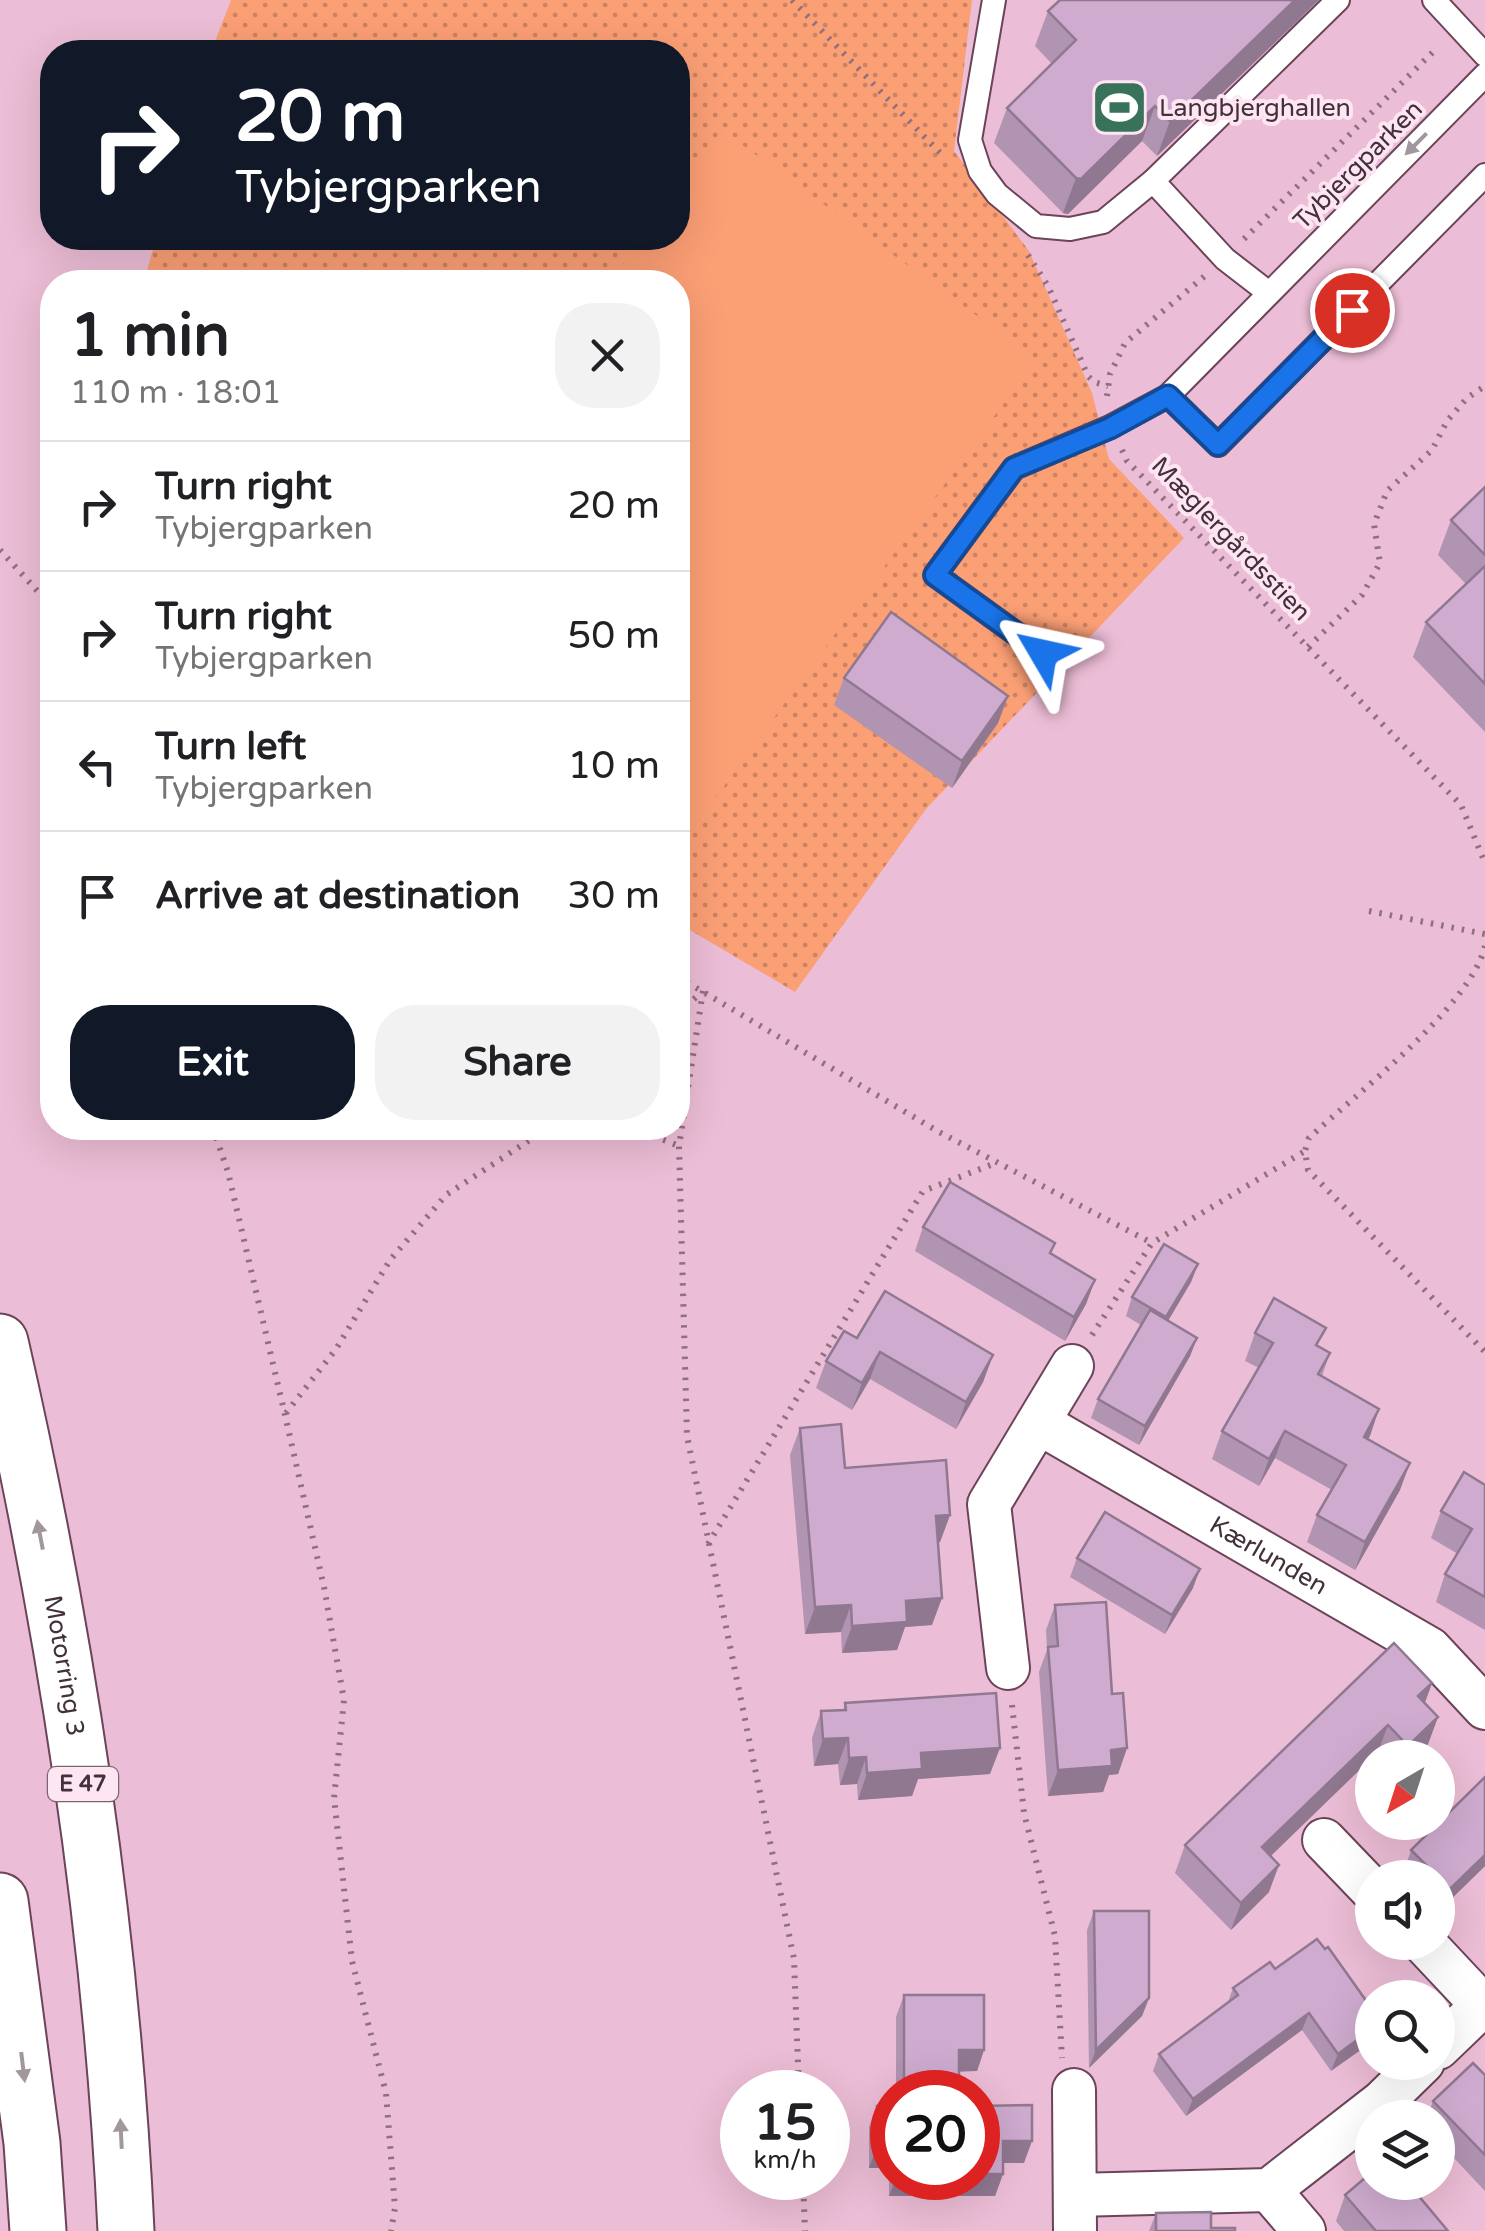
<!DOCTYPE html>
<html lang="en">
<head>
<meta charset="utf-8">
<style>
  :root { --surface:#fff; --page:#f2f2f2; --text:#202124; --muted:#757577; --line:#e0e0e0; --accent:#111827 }
  body { margin:0; font-family:"Varela Round",sans-serif; background:var(--page); color:var(--text); height:100vh; display:flex; flex-direction:column; font-size:38px; white-space:nowrap }
  * { box-sizing:border-box; margin:0 }
  p { font-size:32px; color:var(--muted) }
  .icon { flex:none; width:55px; height:55px; fill:none; stroke:currentColor; stroke-width:2; stroke-linecap:round; stroke-linejoin:round }
  .map { position:relative; flex:1; overflow:hidden }
  .sheet { position:absolute; left:40px; top:270px; width:650px; height:870px; display:flex; flex-direction:column; background:var(--surface); border-radius:40px; box-shadow:0 10px 40px #0002 }
  .sheet>* { flex:none }
  .top-card { position:absolute; left:40px; top:40px; width:650px; height:210px; border-radius:40px; box-shadow:0 10px 40px #0002; background:#111827; color:#fff; overflow:hidden }
  .needle { width:65px; rotate:219deg }
  .controls { position:absolute; left:1355px; top:1740px; display:grid; gap:20px }
  .controls a { display:grid; place-items:center; width:100px; height:100px; border-radius:50%; background:var(--surface); box-shadow:0 10px 40px #0002; font-size:50px }
  .speed { position:absolute; left:720px; top:2070px; display:flex; gap:20px; font-size:50px; font-weight:700; text-align:center }
  .speed>* { display:grid; place-content:center; width:130px; height:130px; border-radius:50%; background:var(--surface); box-shadow:0 10px 40px #0002; line-height:1 }
  .speed small { font-size:25px; font-weight:400 }
  .speed .limit { border:15px solid #d22; background:#fff; color:#111 }
  .pin { position:absolute; display:grid; place-items:center; width:85px; height:85px; color:#fff; margin:-42px; border:5px solid #fff; border-radius:50%; box-shadow:0 2px 10px #0007 }
  .me { position:absolute; width:110px; margin:-55px; rotate:306deg; stroke-linejoin:round; filter:drop-shadow(0 0 8px #0008) }
  .turn { display:flex; align-items:center; gap:35px; height:210px; padding:0 30px; font-size:45px }
  .turn .icon { width:130px; height:130px; stroke-width:2.5 }
  .turn b { display:block; font-size:70px; line-height:85px }
  .round { display:grid; place-items:center; flex:none; width:105px; height:105px; border-radius:40px; background:var(--page) }
  .head { display:flex; align-items:center; justify-content:space-between; height:170px; padding:0 30px }
  h1 { font-size:60px; font-weight:800; line-height:75px }
  .cta { display:flex; gap:20px; margin-top:auto; padding:20px 30px }
  .cta a { flex:1; height:115px; border-radius:40px; background:var(--accent); color:#fff; font-size:40px; font-weight:800; line-height:115px; text-align:center }
  .cta a+a { background:var(--page); color:var(--text) }
  ul { padding:0; list-style:none }
  li { display:flex; align-items:center; gap:30px; height:130px; padding:0 30px; border-top:2px solid var(--line) }
  li div { flex:1 }
  li b { display:block; font-size:38px }
  li em { font-style:normal }
  .map>svg:first-child { display:block }
  .grass { fill:url(#grass-dots) }
  .garden { fill:#fb9f75 }
  .lines { fill:none; stroke-linecap:round; stroke-linejoin:round }
  .lane-casing { stroke:#6b445a; stroke-width:26 }
  .street-casing { stroke:#6b445a; stroke-width:46 }
  .highway-casing { stroke:#6b445a; stroke-width:59 }
  .path { stroke:#8f7081; stroke-width:6; stroke-dasharray:2.5 8; stroke-linecap:butt }
  .lane { stroke:#fff; stroke-width:22 }
  .street { stroke:#fff; stroke-width:42 }
  .highway { stroke:#fff; stroke-width:55 }
  .wall { fill:#b193b2 }
  .shaded-wall { fill:#907891 }
  .building { fill:#ceabcf; stroke:#907891; stroke-width:2.5 }
  .oneway { fill:#a0989c }
  .route-casing { stroke:#114b97; stroke-width:25 }
  .route { stroke:#1a73e8; stroke-width:18 }
  .labels { text-anchor:middle; dominant-baseline:central; stroke-width:8; stroke-linejoin:round; paint-order:stroke }
  .shield { fill:#fee5f2; stroke:#7a6671; stroke-width:2.5 }
  .shield-label { font-size:22px; font-weight:bold; fill:#42303a }
  .poi-label { font-size:25px; fill:#42303a; stroke:#fee5f2; text-anchor:start }
  .street-label { font-size:25px; fill:#42303a; stroke:#fee5f2 }
</style>
</head>
<body>
<div class="map">
<svg width="1485" height="2231" viewBox="0 0 1485 2231">
  <defs>
    <pattern id="grass-dots" width="8" height="8" patternUnits="userSpaceOnUse" patternTransform="scale(2.5)"><rect width="8" height="8" fill="#fb9f75"/><path d="M2 2h.1M6 6h.1" fill="none" stroke="#cd8261" stroke-width="1.8" stroke-linecap="round"/></pattern>
  </defs>
  <rect width="100%" height="100%" fill="#ecbdd6"/>
  <polygon class="grass" points="231,0 972,0 954,151 1029,251 1092,393 1109,459 1184,538 926,809 795,992 678,923 678,282 144,282 156,238 678,238 678,52 211,52"/>
  <polygon class="garden" points="722,130 1036,359 684,841 678,836 678,282 610,282 643,238 678,238 678,190"/>
  <g class="lines">
    <defs>
      <g id="lane">
        <polyline points="994,0 970,140 980,171 997,194 1036,226 1070,229 1103,222 1153,181 1225,259 1269,293"/>
        <polyline points="1434,0 1485,55"/>
        <polyline points="1485,75 1168,396 1218,445 1485,175"/>
        <polyline points="1153,181 1338,0"/>
        <polyline points="1043,653 935,575 1014,468 1110,427 1168,396"/>
      </g>
      <g id="street">
        <path id="s1" d="M1039 1423 1430 1649 1485 1708"/>
        <polyline points="1008,1668 989,1504 1072,1366"/>
        <polyline points="1324,1840 1372,1890"/>
        <polyline points="1423,1942 1485,2008"/>
        <polyline points="1438,2048 1485,2003"/>
        <polyline points="1074,2090 1075,2231"/>
        <polyline points="1269,2190 1304,2231"/>
        <polyline points="1075,2195 1269,2190 1382,2102 1423,2062"/>
      </g>
      <g id="highway">
        <path id="s2" d="M0 1342C67 1635 112 1931 126 2231"/>
        <polyline points="0,1901 32,2143 38,2231"/>
      </g>
    </defs>
    <use href="#lane" class="lane-casing"/>
    <use href="#street" class="street-casing"/>
    <use href="#highway" class="highway-casing"/>
    <g class="path">
      <polyline points="792,0 945,158"/>
      <polyline points="1244,239 1438,47"/>
      <polyline points="1028,255 1048,286 1088,376 1094,382 1108,386"/>
      <polyline points="1107,396 1110,374 1125,343 1206,275"/>
      <polyline points="1122,450 1127,461 1461,805 1485,863"/>
      <polyline points="0,550 52,607"/>
      <polyline points="1308,647 1362,595 1380,563 1374,524 1387,491 1432,450 1447,421 1467,398 1485,386"/>
      <polyline points="1369,911 1485,934"/>
      <path d="M1485 946C1471 1006 1356 1094 1309 1138L1305 1151 1308 1170 1485 1352"/>
      <polyline points="678,977 939,1132 1152,1243"/>
      <polyline points="703,991 679,1146 687,1436 794,1959 799,2092"/>
      <polyline points="678,1013 702,992"/>
      <polyline points="213,1128 228,1172 285,1415 324,1587 344,1700 334,1798 352,1961 386,2093 395,2208 391,2231"/>
      <polyline points="634,1128 679,1146"/>
      <polyline points="1092,1335 1152,1243 1305,1151"/>
      <polyline points="286,1413 336,1349 390,1260 446,1195 548,1128"/>
      <polyline points="708,1544 923,1191 996,1163"/>
      <polyline points="1012,1705 1024,1813 1055,1936 1062,2058"/>
      <polyline points="803,2178 805,2231"/>
    </g>
    <use href="#lane" class="lane"/>
    <use href="#street" class="street"/>
    <use href="#highway" class="highway"/>
  </g>
  <g class="wall">
    <polygon points="1319,0 1157,156 1142,141 1068,214 1063,213 994,143 1007,108 1052,64 1035,46 1048,11"/>
    <polygon points="1485,487 1485,732 1413,657 1426,622 1466,584 1438,555 1451,520"/>
    <polygon points="844,678 1008,696 998,723 952,788 834,705"/>
    <polygon points="923,1227 1055,1243 1051,1254 1095,1280 1086,1304 1065,1341 915,1251"/>
    <polygon points="1198,1264 1191,1282 1168,1321 1197,1338 1190,1356 1139,1445 1091,1418 1098,1399 1141,1325 1126,1316 1132,1297"/>
    <polygon points="1255,1333 1319,1347 1330,1353 1322,1376 1368,1439 1400,1490 1355,1570 1307,1542 1317,1515 1332,1490 1275,1458 1259,1486 1212,1459 1222,1431 1259,1368 1245,1361"/>
    <polygon points="857,1338 993,1355 983,1382 956,1429 870,1379 852,1410 816,1388 826,1361"/>
    <polygon points="800,1428 845,1468 950,1515 940,1542 938,1542 932,1625 905,1627 897,1650 842,1653 841,1632 805,1634 790,1455"/>
    <polygon points="1485,1485 1485,1630 1436,1602 1445,1574 1458,1554 1431,1538 1441,1511"/>
    <polygon points="1077,1558 1193,1588 1165,1634 1070,1577"/>
    <polygon points="1055,1605 1112,1694 1127,1748 1118,1774 1109,1775 1103,1792 1048,1796 1039,1672 1047,1650 1046,1630"/>
    <polygon points="1432,1683 1425,1703 1438,1717 1428,1744 1415,1758 1383,1758 1378,1752 1271,1856 1269,1892 1231,1930 1175,1873 1185,1845"/>
    <polygon points="845,1703 990,1774 918,1779 912,1796 858,1800 857,1784 840,1785 838,1764 814,1766 812,1738 821,1711 843,1710"/>
    <polygon points="1485,1777 1485,1866 1443,1907 1438,1902 1438,1878 1414,1878 1405,1868 1411,1850"/>
    <polygon points="1094,1911 1149,1998 1142,2016 1089,2068 1087,1930"/>
    <polygon points="1275,1969 1372,2009 1331,2071 1302,2030 1186,2116 1153,2071 1159,2054 1228,2002 1233,1988"/>
    <polygon points="904,1995 984,2050 977,2071 959,2071 959,2092 896,2092 896,2017"/>
    <polygon points="1485,2076 1485,2191 1438,2141 1438,2118 1427,2118 1433,2101"/>
    <polygon points="877,2106 892,2106 892,2178 978,2178 978,2106 1024,2163 1003,2163 1003,2174 995,2196 889,2196 889,2168 869,2168 869,2127"/>
    <polygon points="1345,2195 1448,2231 1344,2231 1336,2221"/>
    <polygon points="1156,2213 1211,2228 1235,2231 1149,2231"/>
  </g>
  <g class="shaded-wall">
    <polygon points="1295,0 1319,0 1157,156 1170,121"/>
    <polygon points="1155,106 1142,141 1068,214 1063,213 1076,178"/>
    <polygon points="1008,696 998,723 952,788 962,761"/>
    <polygon points="1198,1264 1191,1282 1159,1336 1166,1317"/>
    <polygon points="1095,1280 1086,1304 1065,1341 1074,1317"/>
    <polygon points="1197,1338 1190,1356 1139,1445 1145,1426"/>
    <polygon points="880,1352 870,1379 852,1410 862,1383"/>
    <polygon points="993,1355 983,1382 956,1429 966,1402"/>
    <polygon points="1379,1409 1370,1436 1354,1464 1364,1437"/>
    <polygon points="1285,1431 1275,1458 1259,1486 1269,1459"/>
    <polygon points="1410,1463 1400,1490 1355,1570 1365,1542"/>
    <polygon points="950,1515 940,1542 926,1543 936,1516"/>
    <polygon points="1200,1569 1193,1588 1165,1634 1172,1615"/>
    <polygon points="942,1598 932,1625 905,1627 897,1650 842,1653 852,1626 906,1601"/>
    <polygon points="851,1605 841,1632 805,1634 815,1607"/>
    <polygon points="1432,1683 1422,1710 1418,1696"/>
    <polygon points="1438,1717 1428,1744 1415,1758 1404,1758 1408,1746"/>
    <polygon points="1388,1725 1378,1752 1252,1874 1262,1847"/>
    <polygon points="848,1738 838,1764 814,1766 823,1739"/>
    <polygon points="1000,1748 990,1774 918,1779 912,1796 858,1800 867,1773 921,1753"/>
    <polygon points="1127,1748 1118,1774 1109,1775 1103,1792 1048,1796 1058,1770 1111,1750"/>
    <polygon points="866,1757 857,1784 840,1785 849,1758"/>
    <polygon points="1485,1855 1485,1866 1443,1907 1450,1889"/>
    <polygon points="1279,1865 1269,1892 1231,1930 1241,1903"/>
    <polygon points="1149,1998 1142,2016 1089,2068 1096,2050"/>
    <polygon points="1309,2013 1302,2030 1186,2116 1193,2099"/>
    <polygon points="1372,2029 1372,2042 1331,2071 1338,2054"/>
    <polygon points="959,2050 984,2050 977,2071 951,2072"/>
    <polygon points="1003,2141 1032,2141 1024,2163 995,2163"/>
    <polygon points="877,2146 892,2147 892,2159 889,2168 869,2168"/>
    <polygon points="978,2174 1003,2174 995,2196 889,2196 896,2178 978,2178"/>
  </g>
  <g class="building">
    <polygon points="1060,0 1295,0 1170,121 1155,106 1081,179 1076,178 1007,108 1076,40 1048,11"/>
    <polygon points="1485,487 1485,555 1451,520"/>
    <polygon points="1485,566 1485,684 1426,622"/>
    <polygon points="891,612 1008,696 962,761 844,678"/>
    <polygon points="950,1182 1055,1243 1050,1253 1095,1280 1074,1317 923,1227"/>
    <polygon points="1164,1244 1198,1264 1166,1317 1132,1297"/>
    <polygon points="885,1291 993,1355 966,1402 880,1352 862,1383 826,1361 844,1331 857,1338"/>
    <polygon points="1274,1298 1326,1328 1316,1345 1330,1353 1318,1374 1379,1409 1364,1437 1410,1463 1365,1542 1317,1515 1346,1465 1285,1431 1269,1459 1222,1431 1273,1343 1255,1333"/>
    <polygon points="1150,1310 1197,1338 1145,1426 1098,1399"/>
    <polygon points="841,1424 845,1468 946,1460 950,1515 936,1516 942,1598 906,1601 907,1622 852,1626 851,1605 815,1607 800,1428"/>
    <polygon points="1464,1472 1485,1485 1485,1597 1445,1574 1472,1529 1441,1511"/>
    <polygon points="1105,1512 1200,1569 1172,1615 1077,1558"/>
    <polygon points="1106,1602 1112,1694 1123,1693 1127,1748 1111,1750 1112,1766 1058,1770 1048,1647 1058,1646 1055,1605"/>
    <polygon points="1394,1643 1432,1683 1418,1696 1438,1717 1408,1746 1388,1725 1262,1847 1279,1865 1241,1903 1185,1845"/>
    <polygon points="996,1693 1000,1748 921,1753 922,1769 867,1773 866,1757 849,1758 848,1738 823,1739 821,1711 846,1710 845,1703"/>
    <polygon points="1485,1777 1485,1855 1450,1889 1411,1850"/>
    <polygon points="1094,1911 1149,1911 1149,1998 1096,2050"/>
    <polygon points="1317,1939 1325,1949 1328,1947 1372,2009 1372,2029 1338,2054 1309,2013 1193,2099 1159,2054 1238,1995 1233,1988 1270,1962 1275,1969"/>
    <polygon points="904,1995 984,1995 984,2050 959,2050 959,2092 904,2092"/>
    <polygon points="1473,2063 1485,2075 1485,2155 1433,2101"/>
    <polygon points="1032,2105 1032,2141 1003,2141 1003,2174 978,2174 978,2106"/>
    <polygon points="877,2106 892,2106 892,2147 877,2146"/>
    <polygon points="1372,2172 1372,2182 1407,2182 1448,2231 1376,2231 1345,2195"/>
    <polygon points="1211,2212 1211,2228 1235,2228 1235,2231 1156,2231 1156,2213"/>
  </g>
  <defs><path id="oneway-solid" d="M-6-.8H1V-3.2L6.5 0L1 3.2V.8H-6Z" transform="scale(2.5)"/></defs>
  <g class="oneway">
    <use href="#oneway-solid" transform="translate(1416 144) rotate(135)"/>
    <use href="#oneway-solid" transform="translate(40 1535) rotate(-101)"/>
    <use href="#oneway-solid" transform="translate(23 2067) rotate(83)"/>
    <use href="#oneway-solid" transform="translate(121 2134) rotate(-93)"/>
  </g>
  <g class="lines">
    <defs>
      <polyline id="route" points="1043,653 935,575 1014,468 1110,428 1168,396 1218,445 1352,310"/>
    </defs>
    <use href="#route" class="route-casing"/>
    <use href="#route" class="route"/>
  </g>
  <defs>
    <symbol id="stadium-square" viewBox="-11 -11 22 22"><rect x="-9" y="-9" width="18" height="18" rx="4" fill="#38725b" stroke="#fee5f2"/><path d="M0-5a6.5 5 0 1 0 0 10a6.5 5 0 1 0 0-10ZM-3.5-1.8h7v3.6h-7Z" fill="#fff"/></symbol>
  </defs>
  <g fill-rule="evenodd">
    <use href="#stadium-square" x="1088" y="76" width="63" height="63"/>
  </g>
  <g class="labels">
    <rect class="shield" x="48" y="1767" width="70" height="34" rx="8"/>
    <g class="shield-label">
      <text x="83" y="1784">E 47</text>
    </g>
    <g class="poi-label">
      <text x="1159" y="108">Langbjerghallen</text>
    </g>
    <g class="street-label">
      <text transform="translate(1358 165) rotate(-45)">Tybjergparken</text>
      <text transform="translate(1231 539) rotate(46)">Mæglergårdsstien</text>
      <text stroke="none"><textPath href="#s1" startOffset="265">Kærlunden</textPath></text>
      <text stroke="none"><textPath href="#s2" startOffset="330">Motorring 3</textPath></text>
    </g>
  </g>
</svg>
<div class="controls">
<a><svg class="needle" viewBox="-14 -14 28 28"><path d="M0-13l5 13h-10z" fill="#e53935"/><path d="M0 13l5-13h-10z" fill="#757577"/></svg></a>
<a><svg class="icon" aria-label="sound" viewBox="0 0 24 24"><path d="M4 9h4l5-4v14l-5-4H4zM17 9q2 3 0 6"/></svg></a>
<a><svg class="icon" aria-label="search" viewBox="0 0 24 24"><circle cx="10" cy="10" r="6"/><path d="M15 15l6 6"/></svg></a>
<a><svg class="icon" aria-label="layers" viewBox="0 0 24 24"><path d="M12 4l9 5-9 5-9-5zM3 14l9 5 9-5"/></svg></a>
</div>
<div class="speed"><div>15<small>km/h</small></div><div class="limit">20</div></div>
<div class="pin" style="left:1352px;top:310px;background:#d93025"><svg class="icon" aria-label="arrive" viewBox="0 0 24 24"><path d="M6 21V4h12l-3 4 3 4H6"/></svg></div>
<svg class="me" style="left:1043px;top:653px" viewBox="-20 -20 40 40"><path d="M0-17L14 15 0 8-14 15z" fill="#1a73e8" stroke="#fff" stroke-width="4"/></svg>
<div class="top-card">
<div class="turn"><svg class="icon" aria-label="right" viewBox="0 0 24 24"><path d="M7 20v-9h11M14 6l5 5-5 5"/></svg><div><b>20 m</b>Tybjergparken</div></div>
</div>
<section class="sheet">
<div class="head"><div><h1>1 min</h1><p>110 m · 18:01</p></div><a class="round"><svg class="icon" aria-label="close" viewBox="0 0 24 24"><path d="M6 6l12 12M18 6L6 18"/></svg></a></div>
<ul>
<li><svg class="icon" aria-label="right" viewBox="0 0 24 24"><path d="M7 20v-9h11M14 6l5 5-5 5"/></svg><div><b>Turn right</b><p>Tybjergparken</p></div><em>20 m</em></li>
<li><svg class="icon" aria-label="right" viewBox="0 0 24 24"><path d="M7 20v-9h11M14 6l5 5-5 5"/></svg><div><b>Turn right</b><p>Tybjergparken</p></div><em>50 m</em></li>
<li><svg class="icon" aria-label="left" viewBox="0 0 24 24"><path d="M17 20v-9H6M10 6l-5 5 5 5"/></svg><div><b>Turn left</b><p>Tybjergparken</p></div><em>10 m</em></li>
<li><svg class="icon" aria-label="arrive" viewBox="0 0 24 24"><path d="M6 21V4h12l-3 4 3 4H6"/></svg><div><b>Arrive at destination</b></div><em>30 m</em></li>
</ul>
<div class="cta"><a>Exit</a><a>Share</a></div>
</section>
</div>
</body>
</html>
